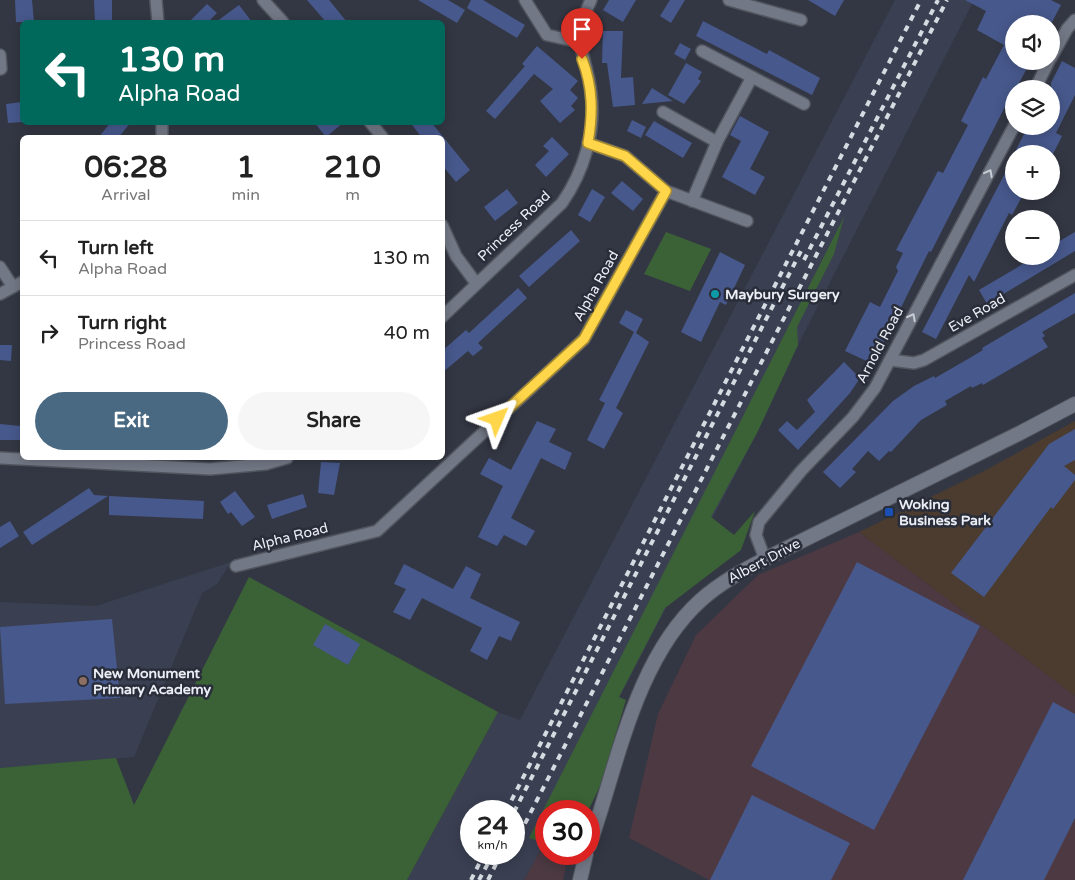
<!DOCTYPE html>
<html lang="en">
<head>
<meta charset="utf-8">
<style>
  :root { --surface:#fff; --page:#f6f6f6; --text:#222; --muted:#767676; --line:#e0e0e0; --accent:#496982 }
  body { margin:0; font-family:"Varela Round",sans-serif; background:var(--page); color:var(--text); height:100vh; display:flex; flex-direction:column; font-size:19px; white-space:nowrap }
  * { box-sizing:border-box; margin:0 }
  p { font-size:16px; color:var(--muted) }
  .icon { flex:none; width:28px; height:28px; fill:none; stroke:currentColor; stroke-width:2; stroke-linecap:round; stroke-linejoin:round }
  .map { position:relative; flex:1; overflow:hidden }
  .panel { position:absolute; left:20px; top:135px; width:425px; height:325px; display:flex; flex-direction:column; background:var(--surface); border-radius:8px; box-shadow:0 2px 12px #0003 }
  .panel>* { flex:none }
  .guide { position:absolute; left:20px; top:20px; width:425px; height:105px; border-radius:8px; box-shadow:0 2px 12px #0003; background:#00695c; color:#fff; overflow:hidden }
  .buttons { position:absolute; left:1005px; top:15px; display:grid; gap:10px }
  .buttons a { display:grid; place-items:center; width:55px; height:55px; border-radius:50%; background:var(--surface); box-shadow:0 2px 12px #0003; font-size:25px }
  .speed { position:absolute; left:460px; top:800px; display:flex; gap:10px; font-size:25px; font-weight:700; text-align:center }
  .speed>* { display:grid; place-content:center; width:65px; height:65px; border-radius:50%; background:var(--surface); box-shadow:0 2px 12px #0003; line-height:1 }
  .speed small { font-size:12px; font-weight:400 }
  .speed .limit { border:8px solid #d22; background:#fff; color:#111 }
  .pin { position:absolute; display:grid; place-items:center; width:42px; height:42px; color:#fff; margin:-51px -21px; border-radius:50% 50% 50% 0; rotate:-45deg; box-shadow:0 0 5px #0007 }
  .pin .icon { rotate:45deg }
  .me { position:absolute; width:55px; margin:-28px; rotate:47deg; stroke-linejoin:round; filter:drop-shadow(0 0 4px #0008) }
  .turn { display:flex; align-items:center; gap:18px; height:105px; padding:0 15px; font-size:22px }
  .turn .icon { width:65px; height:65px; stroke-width:2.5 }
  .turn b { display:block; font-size:35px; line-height:42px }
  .eta { display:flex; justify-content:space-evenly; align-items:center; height:85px; text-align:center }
  .eta b { font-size:30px; font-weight:700; line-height:35px }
  .button { display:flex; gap:10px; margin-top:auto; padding:10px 15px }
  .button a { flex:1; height:58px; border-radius:30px; background:var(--accent); color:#fff; font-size:20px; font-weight:700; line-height:58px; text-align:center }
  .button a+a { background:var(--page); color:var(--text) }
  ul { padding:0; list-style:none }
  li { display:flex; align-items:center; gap:15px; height:75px; padding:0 15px; border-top:1px solid var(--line) }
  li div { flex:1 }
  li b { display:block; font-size:19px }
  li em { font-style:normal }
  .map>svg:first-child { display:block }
  .commercial { fill:#4c3942 }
  .industrial { fill:#4b3c2f }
  .built { fill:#3a4052; fill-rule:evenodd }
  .green { fill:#3b6236 }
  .building { fill:#47588c }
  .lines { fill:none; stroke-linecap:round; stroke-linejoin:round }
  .minor-casing { stroke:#51555e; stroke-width:14 }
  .tertiary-casing { stroke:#51555e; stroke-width:16 }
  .minor { stroke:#737886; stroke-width:11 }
  .tertiary { stroke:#737886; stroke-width:14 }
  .rail { stroke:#d6dae1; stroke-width:4; stroke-dasharray:6 6; stroke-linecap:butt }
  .oneway { stroke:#c7cbd4 }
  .route-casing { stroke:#a68a30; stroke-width:12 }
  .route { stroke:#ffd54a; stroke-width:9 }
  .culture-dot { fill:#0f9aa8; stroke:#292d39; stroke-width:2 }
  .transit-dot { fill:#1a4fb4; stroke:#292d39; stroke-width:2 }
  .education-dot { fill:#8d6e63; stroke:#292d39; stroke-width:2 }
  .labels { text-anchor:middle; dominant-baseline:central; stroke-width:5; stroke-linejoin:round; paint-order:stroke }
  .street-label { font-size:14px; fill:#ebeef5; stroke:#292d39 }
  .poi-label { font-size:14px; font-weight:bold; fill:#ebeef5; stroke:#292d39; text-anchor:start }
</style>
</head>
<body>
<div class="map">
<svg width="1075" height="880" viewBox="0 0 1075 880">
  <rect width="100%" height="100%" fill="#333743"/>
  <g class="commercial">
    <polygon points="859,532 1075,696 1075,880 709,880 629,838 658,714 696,635 758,575"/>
    <polygon points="546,840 546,854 568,854 563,880 524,880"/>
  </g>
  <polygon class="industrial" points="1075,421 1075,696 859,532 986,470"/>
  <g class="built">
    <path d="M895 0H974L798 345 757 433 560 811H546V840L524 880H407L498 712 520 720ZM471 811H514V854H471Z"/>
    <polygon points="231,562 217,584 202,593 134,757 0,768 0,602 96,606"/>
  </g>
  <g class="green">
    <polygon points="844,217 834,254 797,327 798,345 757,433 711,517 734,535 755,511 741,550 665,608 619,697 626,700 600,786 588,811 546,811 545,843 529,838"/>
    <polygon points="666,232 711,249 690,291 644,274"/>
    <polygon points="249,577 498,712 407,880 0,880 0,768 116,758 134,805"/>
  </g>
  <g class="building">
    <polygon points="15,0 32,0 34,22 16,22"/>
    <polygon points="94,0 112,0 112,22 95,22"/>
    <polygon points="307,0 329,0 347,22 326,22"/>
    <polygon points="418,0 448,0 465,10 457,23"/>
    <polygon points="471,0 483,0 525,25 517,38 467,8"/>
    <polygon points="609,0 636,0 623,22 603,10"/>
    <polygon points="670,0 685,0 671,23 660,16"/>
    <polygon points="808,0 844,0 835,16"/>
    <polygon points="965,0 1051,0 1061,5 1051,24 1014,24 1014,61 1031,61 1019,83 1014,89 931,252 929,251 873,364 845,351 870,302 880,307 898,271 896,267 903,253 896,250 938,171 943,173 968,125 961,121 983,77 986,79 1004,45 977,30 986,11"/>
    <polygon points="207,4 217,13 208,22 189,22"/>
    <polygon points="239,5 252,22 216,22"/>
    <polygon points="703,21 767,54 769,50 820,78 812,95 696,36"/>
    <polygon points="603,31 623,31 621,78 633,77 635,105 613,107 607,63 602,63"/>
    <polygon points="680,43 691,49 685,60 674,54"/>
    <polygon points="537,46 578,81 570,90 578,98 571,106 575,110 560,123 540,101 553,89 534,74 495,119 486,111 525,66 522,64"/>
    <polygon points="1062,61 1075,68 1075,95 1056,133 1062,136 1053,154 1014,154 1028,126 1051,126 1051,83"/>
    <polygon points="686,63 702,72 698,79 701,81 684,104 668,95"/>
    <polygon points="652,88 673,101 642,104"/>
    <polygon points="22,102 22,122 8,123 6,104"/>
    <polygon points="740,116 769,132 750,169 765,177 755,195 722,177 741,141 730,135"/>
    <polygon points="632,120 646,127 641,138 627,131"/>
    <polygon points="654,121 692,143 683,158 645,135"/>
    <polygon points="111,122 131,122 118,138 98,138"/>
    <polygon points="314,122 344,122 326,137"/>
    <polygon points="410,122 431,122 470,170 456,182 442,165 442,138 422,138"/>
    <polygon points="552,137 569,154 546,177 535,165 549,151 543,146"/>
    <polygon points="1014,156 1014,191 1025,191 1012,215 1009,213 974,282 969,275 936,339 922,332"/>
    <polygon points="622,181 643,199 633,211 611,193"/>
    <polygon points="507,189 518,203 495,221 484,207"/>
    <polygon points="592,189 605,197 590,222 578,215"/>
    <polygon points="571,230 580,241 529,287 519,276"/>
    <polygon points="1075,232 1075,251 987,304 979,290 1028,261 1025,256 1051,256 1051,246"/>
    <polygon points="720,252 745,265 726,305 720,302 701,342 681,332"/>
    <polygon points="518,288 527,298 478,343 483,348 473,356 468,351 442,373 442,351 466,330 469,333"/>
    <polygon points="1075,293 1075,313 1042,332 1045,336 1042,338 1048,347 983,385 982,383 972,388 971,386 945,401 947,405 921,420 891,452 889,451 879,461 868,451 852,469 856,472 840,488 823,472 893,401 914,386 934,376 935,378 968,359 983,350 982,348"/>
    <polygon points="626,310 643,319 636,333 649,342 616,408 623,413 604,449 587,440 605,403 599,400 634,332 619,323"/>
    <polygon points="0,345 12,345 11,361 0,360"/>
    <polygon points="844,362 860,378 850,393 798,450 778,430 787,421 797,430 815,412 807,400"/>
    <polygon points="537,421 556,429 549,442 572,453 565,470 541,458 511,518 535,531 526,546 504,535 497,546 478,537 503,486 480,474 489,458 511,470"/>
    <polygon points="0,424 20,426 20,440 0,440"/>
    <polygon points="1075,429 1075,460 1064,466 1075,475 1075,480 1053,509 1051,507 984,597 951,573 1049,444"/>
    <polygon points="321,462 340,463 334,495 318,493"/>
    <polygon points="89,488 94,495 108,496 32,545 23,532"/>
    <polygon points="235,491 255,517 242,526 231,512 228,514 220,502"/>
    <polygon points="303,494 307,507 272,519 267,505"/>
    <polygon points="109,496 204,501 203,519 109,515"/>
    <polygon points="10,521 19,536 0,548 0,527"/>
    <polygon points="857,562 980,626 874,830 751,766"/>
    <polygon points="404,564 453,589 466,566 481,574 470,598 520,622 511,641 499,636 487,660 470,651 482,628 422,598 410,620 393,612 406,589 394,584"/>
    <polygon points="112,619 120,698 5,704 0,627"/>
    <polygon points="325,624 360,644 348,665 313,645"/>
    <polygon points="1053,702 1075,714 1075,818 1044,880 963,880"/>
    <polygon points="752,795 850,843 831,880 710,880"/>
  </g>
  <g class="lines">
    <defs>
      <g id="minor">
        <polyline points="156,0 158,22"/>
        <polyline points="263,0 283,22"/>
        <polyline points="525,0 547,35 579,42"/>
        <polyline points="729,0 801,20"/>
        <polyline points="702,51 804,104"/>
        <polyline points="0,55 1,69"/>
        <polyline points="1051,58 1067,29 1075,20"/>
        <polyline points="1035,89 1049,61"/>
        <polyline points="663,112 717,142"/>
        <polyline points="370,122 383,138"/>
        <polyline points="162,138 162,122"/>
        <polyline points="588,143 625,156 666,191 747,221"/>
        <polyline points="692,201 717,142 752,77"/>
        <polyline points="442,225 456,256 476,283"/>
        <polyline points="0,267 13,287"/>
        <polyline points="0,294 22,282"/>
        <path d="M442 317 562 203C584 171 596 132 591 93 586 49 569 46 591 0"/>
        <polyline points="890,360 914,363 924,360 1075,275"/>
        <polyline points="0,458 210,469 266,464 287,458"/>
        <polyline points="765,559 756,535 759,522 801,471 853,417 875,388 1014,126"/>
        <polyline points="236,566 377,531 584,339 666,191"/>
      </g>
      <g id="tertiary">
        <path d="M589 846C617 767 635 659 701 600 720 583 742 571 765 559L1020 433 1075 404"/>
        <polyline points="580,880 586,854"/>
      </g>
    </defs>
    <use href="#minor" class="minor-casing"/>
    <use href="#tertiary" class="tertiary-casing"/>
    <use href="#minor" class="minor"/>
    <use href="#tertiary" class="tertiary"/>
    <g class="rail">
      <polyline points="804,260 938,0"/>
      <polyline points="506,811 921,0"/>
      <polyline points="514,812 803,247"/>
      <polyline points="514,845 947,0"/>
      <polyline points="471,880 484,854"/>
      <polyline points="479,880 493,854"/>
      <polyline points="488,880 501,854"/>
    </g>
  </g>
  <defs><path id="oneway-chevron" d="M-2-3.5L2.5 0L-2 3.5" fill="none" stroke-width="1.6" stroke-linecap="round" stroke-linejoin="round" transform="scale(1.25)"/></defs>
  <g class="oneway">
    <use href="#oneway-chevron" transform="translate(989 173) rotate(-62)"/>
    <use href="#oneway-chevron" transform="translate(912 317) rotate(-62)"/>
  </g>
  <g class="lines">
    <defs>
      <path id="route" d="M497 419 584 339 666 191 625 156 588 143C593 113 593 87 582 59"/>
    </defs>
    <use href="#route" class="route-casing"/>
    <use href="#route" class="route"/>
  </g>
  <circle class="culture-dot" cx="715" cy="294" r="5"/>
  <rect class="transit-dot" x="884" y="507" width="10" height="10" rx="2.5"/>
  <circle class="education-dot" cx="83" cy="681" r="5"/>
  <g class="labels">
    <g class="street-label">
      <text transform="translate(514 226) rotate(-44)">Princess Road</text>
      <text transform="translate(596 286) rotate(-61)">Alpha Road</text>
      <text transform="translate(977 313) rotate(-30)">Eve Road</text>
      <text transform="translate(880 345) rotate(-62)">Arnold Road</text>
      <text transform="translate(290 537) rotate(-14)">Alpha Road</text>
      <text transform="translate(764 561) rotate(-28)">Albert Drive</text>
    </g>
    <g class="poi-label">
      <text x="725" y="294">Maybury Surgery</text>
      <text x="899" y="504">Woking<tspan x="899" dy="16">Business Park</tspan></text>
      <text x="93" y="673">New Monument<tspan x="93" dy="16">Primary Academy</tspan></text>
    </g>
  </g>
</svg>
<div class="buttons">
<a><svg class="icon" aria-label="sound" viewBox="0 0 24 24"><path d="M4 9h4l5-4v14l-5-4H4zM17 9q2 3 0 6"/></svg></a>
<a><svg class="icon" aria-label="layers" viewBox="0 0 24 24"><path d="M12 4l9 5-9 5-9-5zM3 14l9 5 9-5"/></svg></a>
<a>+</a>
<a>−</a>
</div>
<div class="speed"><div>24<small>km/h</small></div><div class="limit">30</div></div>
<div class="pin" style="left:582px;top:59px;background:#d93025"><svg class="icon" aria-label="arrive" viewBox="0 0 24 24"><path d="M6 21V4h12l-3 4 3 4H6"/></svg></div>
<svg class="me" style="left:497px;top:419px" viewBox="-20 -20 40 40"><path d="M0-17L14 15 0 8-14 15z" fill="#ffd54a" stroke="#fff" stroke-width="4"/></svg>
<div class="guide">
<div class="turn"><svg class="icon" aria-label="left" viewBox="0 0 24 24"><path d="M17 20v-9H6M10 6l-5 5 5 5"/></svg><div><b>130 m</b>Alpha Road</div></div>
</div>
<section class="panel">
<div class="eta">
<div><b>06:28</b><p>Arrival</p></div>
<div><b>1</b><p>min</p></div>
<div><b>210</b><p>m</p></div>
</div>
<ul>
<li><svg class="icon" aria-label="left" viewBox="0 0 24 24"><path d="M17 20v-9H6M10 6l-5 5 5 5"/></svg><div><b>Turn left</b><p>Alpha Road</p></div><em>130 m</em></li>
<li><svg class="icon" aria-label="right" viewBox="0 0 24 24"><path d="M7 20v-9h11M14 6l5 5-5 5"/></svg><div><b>Turn right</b><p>Princess Road</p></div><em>40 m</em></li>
</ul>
<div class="button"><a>Exit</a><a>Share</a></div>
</section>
</div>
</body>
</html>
